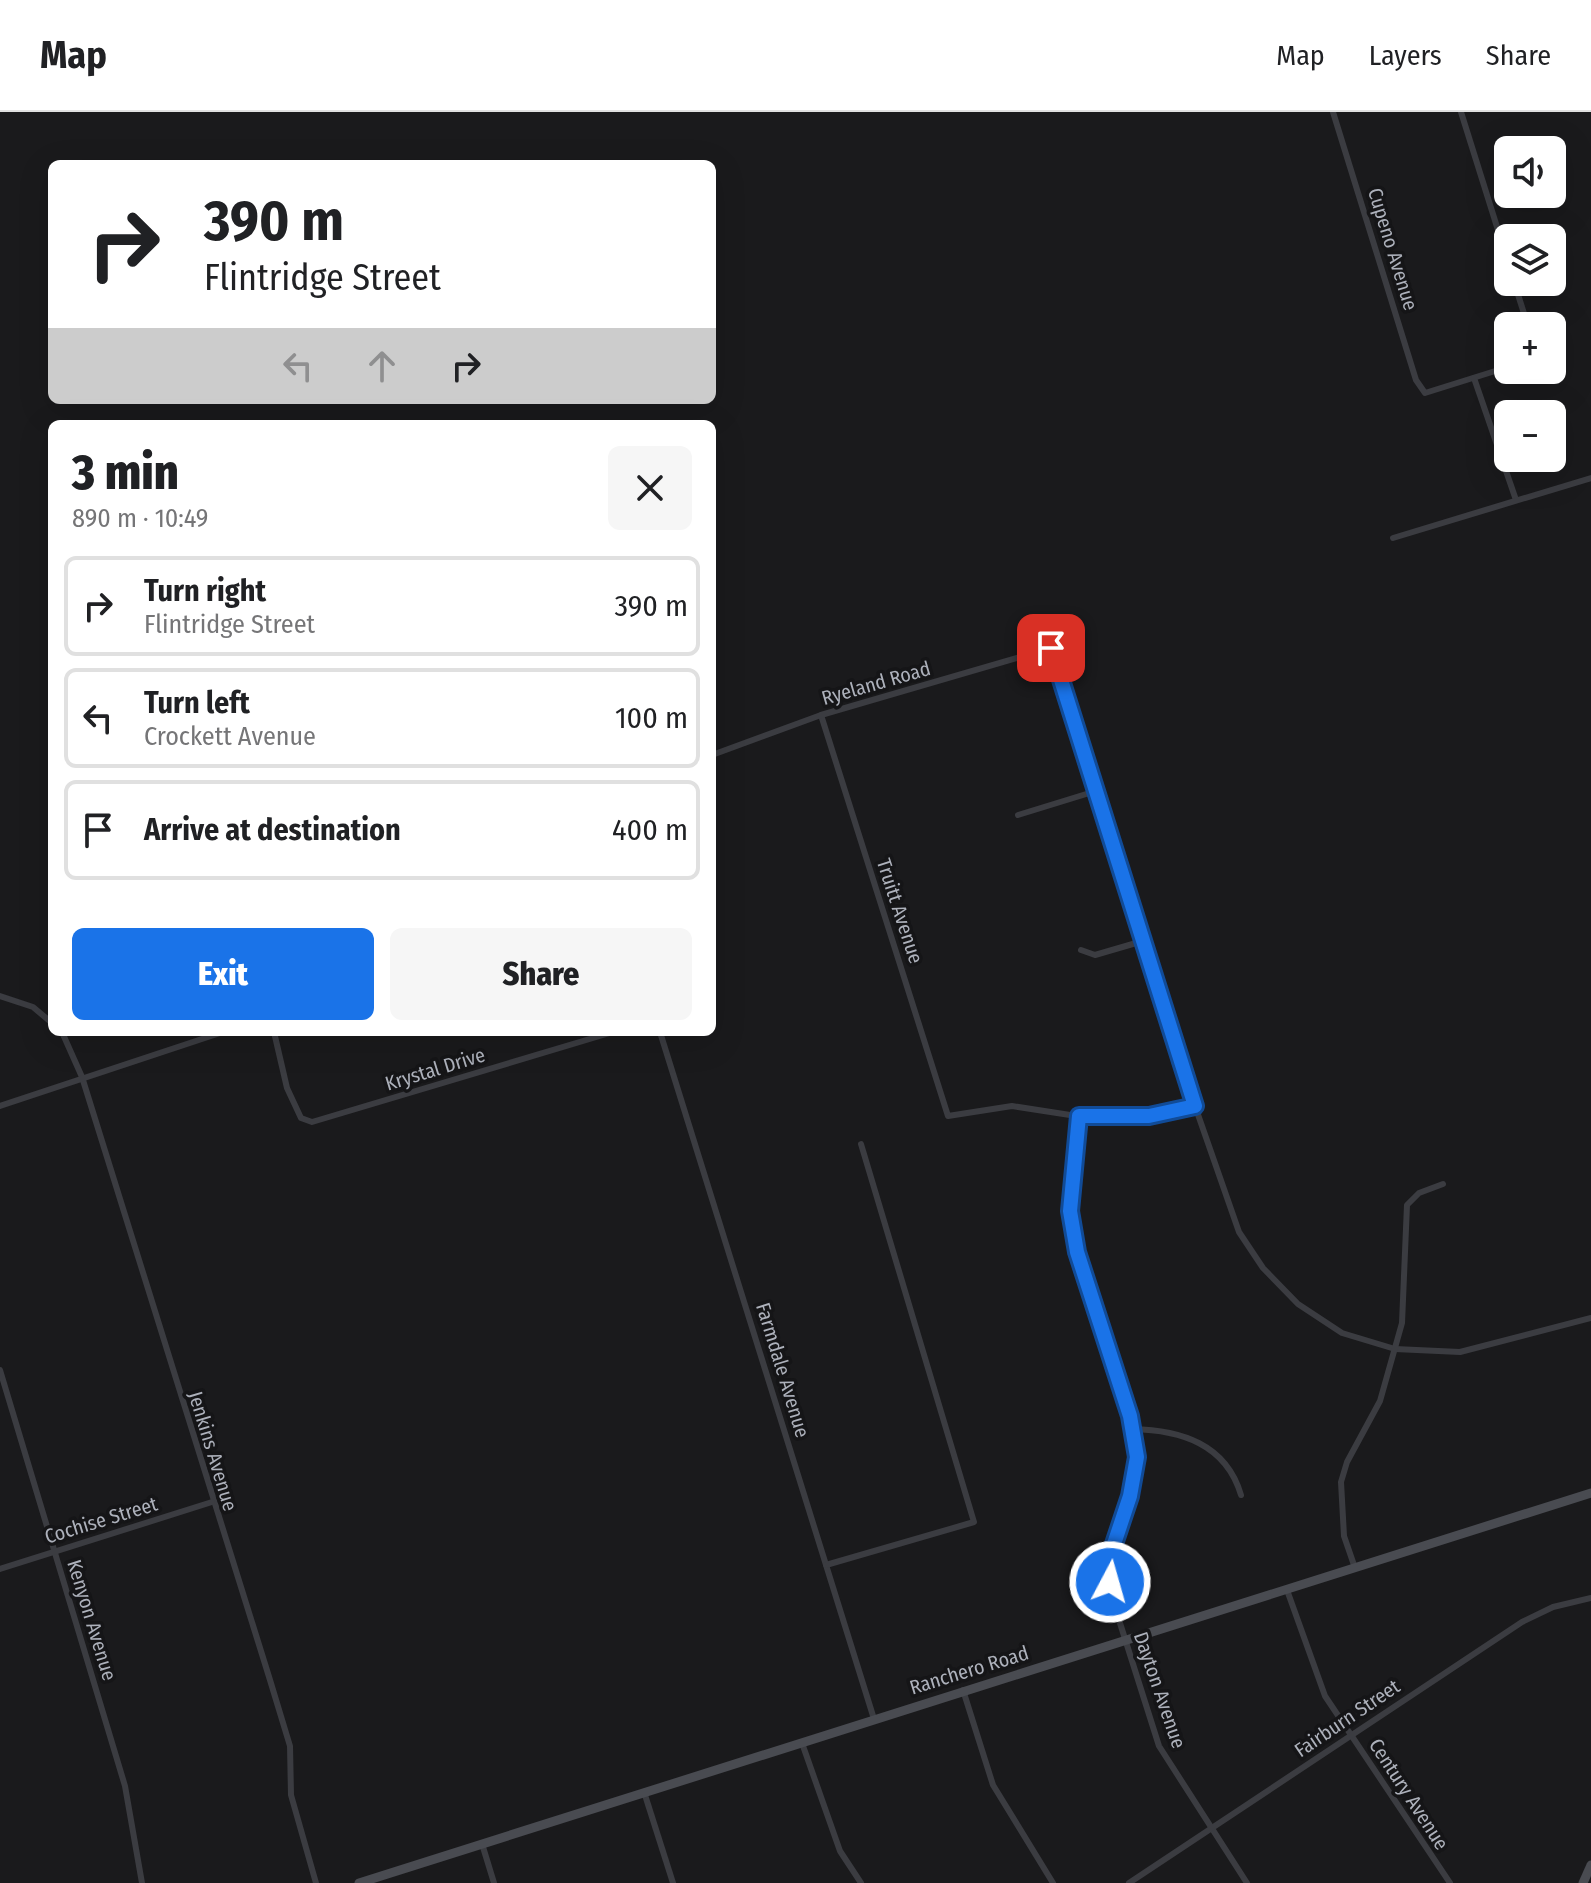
<!DOCTYPE html>
<html lang="en">
<head>
<meta charset="utf-8">
<style>
  :root { --surface:#fff; --page:#f6f6f6; --text:#202124; --muted:#757577; --line:#e0e0e0; --accent:#1a73e8 }
  body { margin:0; font-family:"Fira Sans Condensed",sans-serif; background:var(--page); color:var(--text); height:100vh; display:flex; flex-direction:column; font-size:30px; white-space:nowrap }
  * { box-sizing:border-box; margin:0 }
  p { font-size:26px; color:var(--muted) }
  .icon { flex:none; width:44px; height:44px; fill:none; stroke:currentColor; stroke-width:2; stroke-linecap:round; stroke-linejoin:round }
  .map { position:relative; flex:1; overflow:hidden }
  .side { position:absolute; left:48px; top:308px; width:668px; height:616px; display:flex; flex-direction:column; background:var(--surface); border-radius:12px; box-shadow:0 8px 32px #0002 }
  .side>* { flex:none }
  .hud { position:absolute; left:48px; top:48px; width:668px; height:244px; border-radius:12px; box-shadow:0 8px 32px #0002; background:#fff; color:var(--text); overflow:hidden }
  .controls { position:absolute; left:1494px; top:24px; display:grid; gap:16px }
  .controls a { display:grid; place-items:center; width:72px; height:72px; border-radius:12px; background:var(--surface); box-shadow:0 8px 32px #0002; font-size:40px }
  .pin { position:absolute; display:grid; place-items:center; width:68px; height:68px; color:#fff; margin:-34px; border-radius:16px; box-shadow:0 4px 12px #0006 }
  .me { position:absolute; width:88px; margin:-44px; rotate:6deg; stroke-linejoin:round; filter:drop-shadow(0 0 6px #0008) }
  .turn { display:flex; align-items:center; gap:28px; height:168px; padding:0 24px; font-size:36px }
  .turn .icon { width:104px; height:104px; stroke-width:2.5 }
  .turn b { display:block; font-size:56px; line-height:68px }
  .lanes { display:flex; align-items:center; height:76px; padding:0 24px; background:#0003; justify-content:center; gap:40px; direction:ltr }
  .lanes .off { opacity:.35 }
  .round { display:grid; place-items:center; flex:none; width:84px; height:84px; border-radius:12px; background:var(--page) }
  .overview { display:flex; align-items:center; justify-content:space-between; height:136px; padding:0 24px }
  h1 { font-size:48px; font-weight:800; line-height:60px }
  .button { display:flex; gap:16px; margin-top:auto; padding:16px 24px }
  .button a { flex:1; height:92px; border-radius:12px; background:var(--accent); color:#fff; font-size:32px; font-weight:800; line-height:92px; text-align:center }
  .button a+a { background:var(--page); color:var(--text) }
  ul { padding:0; list-style:none }
  li { display:flex; align-items:center; gap:24px; height:100px; margin:0 16px 12px; padding:0 8px; border:4px solid var(--line); border-radius:12px }
  li div { flex:1 }
  li b { display:block; font-size:30px }
  li em { font-style:normal }
  header { display:flex; align-items:center; gap:48px; box-sizing:border-box; height:112px; padding:0 40px; background:var(--surface); border-bottom:2px solid var(--line) }
  header strong { font-size:38px }
  nav { display:flex; gap:44px; margin-inline-start:auto; font-size:28px }
  .map>svg:first-child { display:block }
  .lines { fill:none; stroke-linecap:round; stroke-linejoin:round }
  .street { stroke:#3b3c41; stroke-width:6 }
  .secondary { stroke:#494b51; stroke-width:9 }
  .route-casing { stroke:#114b97; stroke-width:20 }
  .route { stroke:#1a73e8; stroke-width:14 }
  .labels { text-anchor:middle; dominant-baseline:central; stroke-width:7; stroke-linejoin:round; paint-order:stroke }
  .street-label { font-size:20px; fill:#adb1bb; stroke:#151517 }
</style>
</head>
<body>
<header>
<strong>Map</strong>
<nav><a>Map</a><a>Layers</a><a>Share</a></nav>
</header>
<div class="map">
<svg width="1591" height="1771" viewBox="0 0 1591 1771">
  <rect width="100%" height="100%" fill="#1a1a1c"/>
  <g class="lines">
    <g class="street">
      <polyline points="1333,0 1416,268 1425,281 1508,255"/>
      <polyline points="1461,0 1508,150"/>
      <polyline points="1514,170 1528,214"/>
      <polyline points="1474,266 1516,388"/>
      <polyline points="1393,426 1591,366"/>
      <polyline points="821,603 948,1004 1012,994 1083,1005 1149,1004 1195,994"/>
      <polyline points="712,643 821,603 1051,536 1195,994 1239,1120 1263,1156 1298,1192 1342,1221 1395,1237 1460,1240 1591,1206"/>
      <polyline points="1018,703 1096,679"/>
      <polyline points="1081,838 1095,843 1143,829"/>
      <polyline points="0,884 33,895 52,911"/>
      <polyline points="62,920 82,965 270,1568 290,1634 291,1683 316,1771"/>
      <polyline points="274,920 287,976 301,1006 312,1010 613,920"/>
      <polyline points="660,920 874,1607"/>
      <polyline points="0,994 223,920"/>
      <polyline points="1079,1004 1070,1099 1077,1140 1130,1304 1137,1345 1130,1384 1108,1450 1113,1489 1159,1634 1247,1771"/>
      <polyline points="0,1258 125,1674 142,1771"/>
      <path d="M1132 1317C1181 1318 1226 1332 1241 1383"/>
      <polyline points="826,1453 974,1410 861,1032"/>
      <polyline points="1355,1456 1344,1424 1341,1370 1347,1350 1380,1289 1402,1211 1407,1093 1419,1081 1443,1072"/>
      <polyline points="0,1457 212,1390"/>
      <polyline points="1287,1478 1325,1584 1450,1771"/>
      <polyline points="963,1578 993,1673 1053,1771"/>
      <polyline points="802,1631 840,1739 861,1771"/>
      <polyline points="645,1683 673,1771"/>
      <polyline points="483,1735 494,1771"/>
      <polyline points="1129,1771 1522,1510 1553,1495 1591,1486"/>
    </g>
    <g class="secondary">
      <polyline points="359,1771 1591,1381"/>
      <polyline points="1583,1771 1591,1753"/>
    </g>
  </g>
  <g class="lines">
    <defs>
      <polyline id="route" points="1051,536 1195,994 1149,1004 1079,1004 1070,1099 1077,1140 1130,1304 1137,1345 1130,1384 1108,1450 1110,1470"/>
    </defs>
    <use href="#route" class="route-casing"/>
    <use href="#route" class="route"/>
  </g>
  <g class="labels">
    <g class="street-label">
      <text transform="translate(1393 137) rotate(73)">Cupeno Avenue</text>
      <text transform="translate(876 571) rotate(-16)">Ryeland Road</text>
      <text transform="translate(900 799) rotate(72)">Truitt Avenue</text>
      <text transform="translate(435 957) rotate(-17)">Krystal Drive</text>
      <text transform="translate(783 1258) rotate(73)">Farmdale Avenue</text>
      <text transform="translate(213 1339) rotate(73)">Jenkins Avenue</text>
      <text transform="translate(101 1408) rotate(-17)">Cochise Street</text>
      <text transform="translate(92 1508) rotate(73)">Kenyon Avenue</text>
      <text transform="translate(969 1558) rotate(-17)">Ranchero Road</text>
      <text transform="translate(1160 1578) rotate(71)">Dayton Avenue</text>
      <text transform="translate(1347 1606) rotate(-34)">Fairburn Street</text>
      <text transform="translate(1409 1682) rotate(57)">Century Avenue</text>
    </g>
  </g>
</svg>
<div class="controls">
<a><svg class="icon" aria-label="sound" viewBox="0 0 24 24"><path d="M4 9h4l5-4v14l-5-4H4zM17 9q2 3 0 6"/></svg></a>
<a><svg class="icon" aria-label="layers" viewBox="0 0 24 24"><path d="M12 4l9 5-9 5-9-5zM3 14l9 5 9-5"/></svg></a>
<a>+</a>
<a>−</a>
</div>
<div class="pin" style="left:1051px;top:536px;background:#d93025"><svg class="icon" aria-label="arrive" viewBox="0 0 24 24"><path d="M6 21V4h12l-3 4 3 4H6"/></svg></div>
<svg class="me" style="left:1110px;top:1470px" viewBox="-20 -20 40 40"><circle r="17" fill="#1a73e8" stroke="#fff" stroke-width="3"/><path d="M0-11L8 9 0 5-8 9z" fill="#fff"/></svg>
<div class="hud">
<div class="turn"><svg class="icon" aria-label="right" viewBox="0 0 24 24"><path d="M7 20v-9h11M14 6l5 5-5 5"/></svg><div><b>390 m</b>Flintridge Street</div></div>
<div class="lanes"><svg class="icon off" aria-label="left" viewBox="0 0 24 24"><path d="M17 20v-9H6M10 6l-5 5 5 5"/></svg><svg class="icon off" aria-label="ahead" viewBox="0 0 24 24"><path d="M12 20V5M6 11l6-6 6 6"/></svg><svg class="icon" aria-label="right" viewBox="0 0 24 24"><path d="M7 20v-9h11M14 6l5 5-5 5"/></svg></div>
</div>
<section class="side">
<div class="overview"><div><h1>3 min</h1><p>890 m · 10:49</p></div><a class="round"><svg class="icon" aria-label="close" viewBox="0 0 24 24"><path d="M6 6l12 12M18 6L6 18"/></svg></a></div>
<ul>
<li><svg class="icon" aria-label="right" viewBox="0 0 24 24"><path d="M7 20v-9h11M14 6l5 5-5 5"/></svg><div><b>Turn right</b><p>Flintridge Street</p></div><em>390 m</em></li>
<li><svg class="icon" aria-label="left" viewBox="0 0 24 24"><path d="M17 20v-9H6M10 6l-5 5 5 5"/></svg><div><b>Turn left</b><p>Crockett Avenue</p></div><em>100 m</em></li>
<li><svg class="icon" aria-label="arrive" viewBox="0 0 24 24"><path d="M6 21V4h12l-3 4 3 4H6"/></svg><div><b>Arrive at destination</b></div><em>400 m</em></li>
</ul>
<div class="button"><a>Exit</a><a>Share</a></div>
</section>
</div>
</body>
</html>
